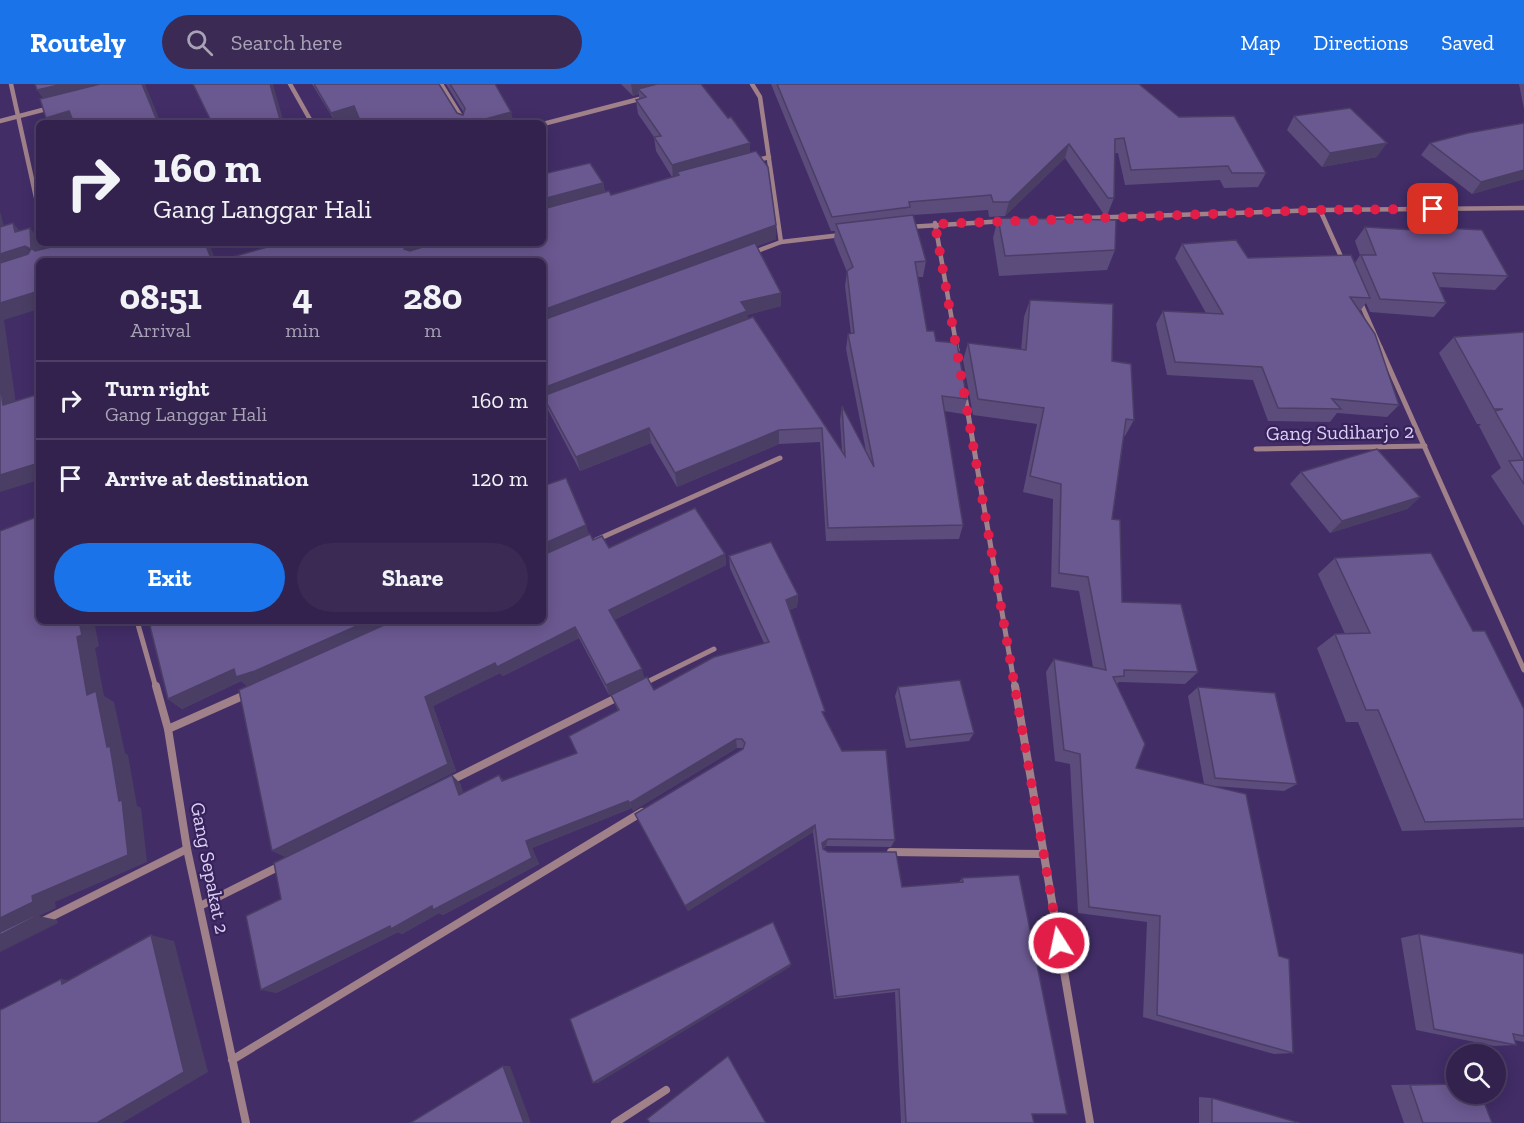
<!DOCTYPE html>
<html lang="en">
<head>
<meta charset="utf-8">
<style>
  :root { --surface:#32224d; --page:#3a2a54; --text:#f1f3f6; --muted:#a8a4b6; --line:#4d3f65; --accent:#1a73e8 }
  body { margin:0; font-family:"Zilla Slab",serif; background:var(--page); color:var(--text); height:100vh; display:flex; flex-direction:column; font-size:22px; white-space:nowrap }
  * { box-sizing:border-box; margin:0 }
  p { font-size:20px; color:var(--muted) }
  .icon { flex:none; width:33px; height:33px; fill:none; stroke:currentColor; stroke-width:2; stroke-linecap:round; stroke-linejoin:round }
  .map { position:relative; flex:1; overflow:hidden }
  .details { position:absolute; left:36px; top:174px; width:510px; height:366px; display:flex; flex-direction:column; background:var(--surface); border-radius:9px; box-shadow:0 3px 15px #0003,0 0 0 2px var(--line) }
  .details>* { flex:none }
  .guide { position:absolute; left:36px; top:36px; width:510px; height:126px; border-radius:9px; box-shadow:0 3px 15px #0003,0 0 0 2px var(--line); background:#32224d; color:var(--text); overflow:hidden }
  .controls { position:absolute; left:1446px; top:960px; display:grid; gap:12px }
  .controls a { display:grid; place-items:center; width:60px; height:60px; border-radius:50%; background:var(--surface); box-shadow:0 3px 15px #0003,0 0 0 2px var(--line); font-size:30px }
  .pin { position:absolute; display:grid; place-items:center; width:51px; height:51px; color:#fff; margin:-26px; border-radius:12px; box-shadow:0 3px 9px #0006 }
  .me { position:absolute; width:66px; margin:-33px; rotate:350deg; stroke-linejoin:round; filter:drop-shadow(0 0 4px #0008) }
  .turn { display:flex; align-items:center; gap:21px; height:126px; padding:0 18px; font-size:27px }
  .turn .icon { width:78px; height:78px; stroke-width:2.5 }
  .turn b { display:block; font-size:42px; line-height:51px }
  .eta { display:flex; justify-content:space-evenly; align-items:center; height:102px; text-align:center }
  .eta b { font-size:36px; font-weight:800; line-height:42px }
  .primary-button { display:flex; gap:12px; margin-top:auto; padding:12px 18px }
  .primary-button a { flex:1; height:69px; border-radius:36px; background:var(--accent); color:#fff; font-size:24px; font-weight:800; line-height:69px; text-align:center }
  .primary-button a+a { background:var(--page); color:var(--text) }
  ul { padding:0; list-style:none }
  li { display:flex; align-items:center; gap:18px; height:78px; padding:0 18px; border-top:2px solid var(--line) }
  li div { flex:1 }
  li b { display:block; font-size:22px }
  li em { font-style:normal }
  header { display:flex; align-items:center; gap:36px; box-sizing:border-box; height:84px; padding:0 30px; background:var(--accent); color:#fff }
  header strong { font-size:28px }
  nav { display:flex; gap:33px; margin-inline-start:auto; font-size:21px }
  .search { width:420px; height:54px; background:var(--page); display:flex; align-items:center; gap:15px; box-sizing:border-box; padding:0 21px; border-radius:33px; color:var(--muted); font-size:22px }
  .map>svg:first-child { display:block }
  .lines { fill:none; stroke-linecap:round; stroke-linejoin:round }
  .minor-far2 { stroke:#a0818a; stroke-width:4.5 }
  .minor-far1 { stroke:#a0818a; stroke-width:5 }
  .minor { stroke:#a0818a; stroke-width:8 }
  .wall { fill:#5b4c7c }
  .shaded-wall { fill:#4a3e65 }
  .building { fill:#6a5890; stroke:#4a3e65; stroke-width:1.5 }
  .route { stroke:#e11d48; stroke-width:10; stroke-dasharray:0 18 }
  .labels { text-anchor:middle; dominant-baseline:central; stroke-width:4.5; stroke-linejoin:round; paint-order:stroke }
  .street-label { font-size:20px; fill:#dad1f4; stroke:#38225b }
</style>
</head>
<body>
<header>
<strong>Routely</strong>
<div class="search"><svg class="icon" aria-label="search" viewBox="0 0 24 24"><circle cx="10" cy="10" r="6"/><path d="M15 15l6 6"/></svg>Search here</div>
<nav><a>Map</a><a>Directions</a><a>Saved</a></nav>
</header>
<div class="map">
<svg width="1524" height="1039" viewBox="0 0 1524 1039">
  <rect width="100%" height="100%" fill="#422d67"/>
  <g class="lines">
    <g class="minor-far2">
      <polyline points="11,0 39,127"/>
      <polyline points="290,0 312,39"/>
      <polyline points="441,0 465,39"/>
      <polyline points="752,0 760,13 781,158"/>
      <polyline points="0,37 50,24"/>
      <polyline points="543,40 647,13"/>
      <polyline points="755,77 769,73"/>
      <polyline points="1320,126 1343,177"/>
      <polyline points="1055,135 1320,126 1524,124"/>
      <polyline points="935,139 957,265"/>
      <polyline points="908,143 1005,137"/>
      <polyline points="752,169 781,158 841,151"/>
      <polyline points="1360,217 1381,265"/>
    </g>
    <g class="minor-far1">
      <polyline points="956,263 957,266"/>
      <polyline points="1380,263 1524,586"/>
      <polyline points="965,312 1015,604"/>
      <polyline points="1256,365 1425,362"/>
      <polyline points="596,456 780,374"/>
      <polyline points="137,537 156,604"/>
      <polyline points="643,600 714,565"/>
    </g>
    <g class="minor">
      <polyline points="156,602 168,645 187,765 246,1039"/>
      <polyline points="1015,602 1090,1039"/>
      <polyline points="168,645 247,610"/>
      <polyline points="450,697 618,613"/>
      <polyline points="891,768 1043,770"/>
      <polyline points="200,822 280,782"/>
      <polyline points="43,837 187,765"/>
      <polyline points="232,976 642,728"/>
      <polyline points="615,1039 666,1006"/>
    </g>
  </g>
  <g class="wall">
    <polygon points="312,0 439,0 457,29 463,31 464,29 446,0 495,0 514,39 359,34 343,39 336,39"/>
    <polygon points="621,0 701,0 728,34 750,59 750,69 776,141 776,155 757,162 781,222 747,231 748,235 842,367 840,336 842,322 866,367 846,265 848,250 851,250 845,202 847,188 834,156 835,147 831,147 771,0 1139,0 1179,33 1266,89 1258,103 1224,104 1220,96 1125,101 1118,69 1115,69 1114,114 1108,129 1103,129 1065,74 1005,132 989,133 988,126 913,131 926,177 923,193 918,193 927,247 936,257 967,315 963,330 944,327 963,441 959,455 826,457 820,358 779,360 677,403 651,359 580,387 548,326 545,318 543,318 543,159 603,99 605,108 611,111 672,93 656,67 654,53 638,30 636,16 639,15 639,10 633,12"/>
    <polygon points="1519,0 1524,0 1524,25"/>
    <polygon points="1294,32 1377,73 1322,83 1287,46"/>
    <polygon points="1430,59 1524,95 1472,110 1421,71"/>
    <polygon points="998,134 1115,166 1107,186 999,192 993,154"/>
    <polygon points="1365,143 1425,147 1427,143 1508,192 1495,206 1439,203 1446,219 1434,233 1370,228 1366,219 1360,227 1399,321 1387,333 1337,329 1330,338 1268,337 1253,296 1167,291 1156,240 1163,227 1206,229 1175,174 1182,160 1248,174 1355,179 1360,171 1355,157"/>
    <polygon points="1030,216 1112,277 1134,336 1125,352 1124,352 1112,435 1122,518 1198,588 1185,600 1119,598 1116,601 1136,684 1204,700 1188,612 1198,603 1297,700 1284,707 1213,702 1293,969 1274,970 1143,933 1147,838 1078,829 1070,680 1055,677 1046,588 1054,575 1093,583 1079,507 1051,503 1053,415 1023,408 1037,340 973,331 963,276 968,259 1021,266 1024,233"/>
    <polygon points="1524,248 1524,442 1491,392 1501,384 1479,342 1481,340 1477,340 1439,269 1454,253"/>
    <polygon points="1301,388 1420,413 1407,425 1330,449 1290,400"/>
    <polygon points="589,451 593,456 609,464 725,470 726,481 614,536 644,594 654,606 764,559 730,484 729,472 798,511 797,523 789,526 824,632 842,667 895,756 891,763 826,762 823,765 902,803 959,798 962,794 1032,1030 1034,1039 901,1039 895,908 834,915 813,748 688,827 635,730 743,665 742,664 737,664 633,727 632,724 532,764 539,780 443,831 439,829 402,850 398,848 276,909 281,815 460,699 463,709 499,691 504,697 577,669 618,627 611,611 635,599 609,611 579,554 503,592 500,589 433,622 456,687 285,773 247,602 241,597 182,625 168,615 162,537 543,537"/>
    <polygon points="1335,474 1473,547 1524,625 1524,743 1402,747 1358,638 1346,638 1317,564 1335,550 1345,550 1318,490"/>
    <polygon points="898,603 974,649 969,657 906,664 895,612"/>
    <polygon points="1419,850 1524,870 1524,958 1514,956 1516,961 1494,962 1416,946 1401,854"/>
    <polygon points="1456,1000 1456,1010 1492,1039 1404,1039 1391,1001"/>
    <polygon points="1199,1013 1212,1014 1300,1039 1199,1039"/>
  </g>
  <g class="shaded-wall">
    <polygon points="63,0 129,0 47,20 37,6"/>
    <polygon points="142,0 145,0 147,5 161,39 158,39"/>
    <polygon points="270,0 273,0 284,39 281,39"/>
    <polygon points="631,0 676,0 638,5 639,10 633,12"/>
    <polygon points="354,22 359,34 343,39 336,39 331,29"/>
    <polygon points="69,27 78,39 50,39 46,34"/>
    <polygon points="511,28 514,39 471,39"/>
    <polygon points="91,35 94,39 80,39"/>
    <polygon points="750,59 750,73 679,91 677,88 677,93 673,95 672,81"/>
    <polygon points="1387,59 1377,73 1322,83 1330,69"/>
    <polygon points="1069,60 1065,74 1005,132 1009,118"/>
    <polygon points="1524,86 1524,95 1472,110 1481,98"/>
    <polygon points="603,99 606,113 543,130 543,115"/>
    <polygon points="0,127 8,158 0,149"/>
    <polygon points="13,139 25,153 15,148"/>
    <polygon points="776,141 776,155 543,241 543,226"/>
    <polygon points="30,144 39,155 39,159 42,159 44,177 31,164"/>
    <polygon points="43,159 96,159 53,171"/>
    <polygon points="205,159 209,159 216,177 212,177"/>
    <polygon points="407,159 455,159 413,173 404,165"/>
    <polygon points="25,162 38,176 0,188 0,170"/>
    <polygon points="39,207 39,225 4,236 18,334 3,321 0,298 0,219"/>
    <polygon points="781,209 781,222 747,231 748,241 543,312 545,318 543,318 543,304 741,218"/>
    <polygon points="649,344 651,359 580,387 576,373"/>
    <polygon points="779,346 779,360 677,403 675,389"/>
    <polygon points="39,379 39,396 0,408 0,391"/>
    <polygon points="1420,413 1407,425 1330,449 1342,437"/>
    <polygon points="586,441 590,453 543,474 543,460"/>
    <polygon points="725,470 726,481 612,537 609,526"/>
    <polygon points="798,511 797,523 785,527 786,516"/>
    <polygon points="79,537 94,537 99,562 95,564 104,612 114,618 125,669 128,671 137,722 141,724 147,778 55,818 56,824 39,832 57,836 58,839 0,868 0,834 32,812 119,717 107,663 87,611 77,553"/>
    <polygon points="368,537 400,537 248,603 241,597 182,625 168,615 234,585"/>
    <polygon points="575,543 579,554 503,592 500,589 433,622 456,687 285,773 272,767 425,613 495,579"/>
    <polygon points="642,585 645,595 609,611 606,601"/>
    <polygon points="736,655 737,664 633,727 630,719"/>
    <polygon points="452,691 460,699 467,719 459,711"/>
    <polygon points="628,717 632,724 532,764 539,780 443,831 439,829 402,850 398,848 276,909 261,906 390,842 526,757"/>
    <polygon points="815,741 813,748 688,827 685,822"/>
    <polygon points="828,755 826,762 821,765 822,759"/>
    <polygon points="151,851 174,857 208,988 122,1039 97,1039"/>
    <polygon points="791,880 790,883 598,999 593,999"/>
    <polygon points="61,895 89,899 62,900"/>
    <polygon points="503,982 510,982 531,1039 524,1039"/>
  </g>
  <g class="building">
    <polygon points="35,0 63,0 37,6"/>
    <polygon points="100,0 142,0 158,39 92,39 91,35 80,39 74,39 69,27 46,34 40,15"/>
    <polygon points="193,0 270,0 281,39 212,39"/>
    <polygon points="314,0 439,0 457,29 463,31 465,24 450,0 495,0 511,28 471,39 361,39 354,22 331,29"/>
    <polygon points="657,0 701,0 728,34 731,33 750,59 672,81 654,53 661,52 636,16 646,13 638,5"/>
    <polygon points="777,0 1139,0 1179,33 1234,32 1266,89 1232,89 1228,82 1131,86 1124,54 1115,55 1114,114 1108,114 1069,60 1009,118 993,118 991,111 909,118 910,123 832,133"/>
    <polygon points="1350,24 1387,59 1330,69 1294,32"/>
    <polygon points="1524,39 1524,86 1481,98 1430,59 1468,49"/>
    <polygon points="756,67 768,83 776,141 543,226 543,177 218,177 271,162 269,159 407,159 404,165 410,167 435,159 543,159 543,125 609,107 611,111 679,91 677,88"/>
    <polygon points="590,79 603,99 543,115 543,90"/>
    <polygon points="913,131 926,177 915,178 927,247 934,247 936,257 957,259 967,315 942,312 963,441 828,444 822,344 779,346 675,389 649,344 576,373 543,312 753,233 845,372 842,322 874,383 848,250 854,249 847,187 853,183 836,140"/>
    <polygon points="998,134 1116,136 1115,166 1005,172"/>
    <polygon points="13,139 15,148 30,144 31,164 35,167 67,159 205,159 212,177 39,177 39,207 0,219 0,179 28,170 31,165 25,162 0,170 0,143"/>
    <polygon points="1365,143 1429,147 1427,143 1482,146 1508,192 1433,189 1446,219 1380,215 1361,171 1376,171"/>
    <polygon points="1236,156 1248,174 1351,171 1370,214 1350,213 1375,250 1399,321 1332,315 1341,325 1278,324 1262,283 1175,278 1163,227 1223,230 1182,160"/>
    <polygon points="755,159 781,209 741,218 747,227 543,304 543,236"/>
    <polygon points="1030,216 1113,220 1112,277 1131,280 1134,336 1126,335 1112,435 1120,436 1122,518 1181,520 1198,588 1124,586 1124,592 1113,593 1145,660 1136,684 1246,710 1279,872 1289,875 1293,969 1157,931 1160,832 1089,823 1080,670 1064,666 1054,575 1106,586 1088,493 1059,489 1061,400 1030,392 1044,324 978,315 968,259 1026,266"/>
    <polygon points="1524,248 1524,400 1509,377 1523,376 1495,327 1503,325 1494,325 1454,253"/>
    <polygon points="0,298 3,321 39,310 39,379 0,391"/>
    <polygon points="1377,365 1420,413 1342,437 1301,388"/>
    <polygon points="566,394 586,441 543,460 543,402"/>
    <polygon points="695,424 725,470 609,526 642,585 606,601 575,543 497,583 495,579 425,613 448,680 272,767 239,606 393,537 543,537 543,471 590,450 593,456 602,452 609,464"/>
    <polygon points="39,432 39,537 79,537 82,551 77,553 87,611 96,607 107,663 110,662 119,717 122,716 128,771 32,812 33,818 0,834 0,447"/>
    <polygon points="771,458 798,511 786,516 825,627 822,628 842,667 886,666 895,756 828,755 822,759 823,765 828,768 896,768 902,803 963,798 962,794 1019,791 1067,1030 1032,1030 1034,1039 906,1039 899,905 836,913 815,741 685,822 635,730 743,665 745,659 742,655 736,655 630,719 628,717 526,757 532,774 433,826 432,822 391,845 390,842 261,906 246,832 281,815 274,779 452,691 459,711 499,691 502,697 577,669 569,652 619,626 611,611 647,593 654,606 714,573 769,558 729,472"/>
    <polygon points="1431,469 1473,547 1485,547 1524,625 1524,735 1425,738 1378,626 1366,626 1335,550 1370,549 1335,474"/>
    <polygon points="162,537 368,537 255,587 236,593 234,585 168,615 150,542"/>
    <polygon points="960,596 974,649 910,656 898,603"/>
    <polygon points="1198,603 1275,609 1297,700 1215,694"/>
    <polygon points="35,831 35,833 0,851 0,848"/>
    <polygon points="773,838 791,880 593,999 570,935"/>
    <polygon points="1419,850 1524,870 1524,952 1513,950 1516,961 1434,945"/>
    <polygon points="151,851 184,988 97,1039 0,1039 0,926 61,895 62,900"/>
    <polygon points="728,972 766,1039 650,1039 647,1035"/>
    <polygon points="503,982 524,1039 410,1039"/>
    <polygon points="1456,1000 1456,1010 1481,1010 1492,1039 1423,1039 1410,1001"/>
    <polygon points="1212,1014 1300,1039 1212,1039"/>
  </g>
  <g class="lines">
    <polyline class="route" points="1059,859 935,140 1320,126 1433,125"/>
  </g>
  <g class="labels">
    <g class="street-label">
      <text transform="translate(1340 348) rotate(-1)">Gang Sudiharjo 2</text>
      <text transform="translate(210 784) rotate(79)">Gang Sepakat 2</text>
    </g>
  </g>
</svg>
<div class="controls">
<a><svg class="icon" aria-label="search" viewBox="0 0 24 24"><circle cx="10" cy="10" r="6"/><path d="M15 15l6 6"/></svg></a>
</div>
<div class="pin" style="left:1433px;top:125px;background:#d93025"><svg class="icon" aria-label="arrive" viewBox="0 0 24 24"><path d="M6 21V4h12l-3 4 3 4H6"/></svg></div>
<svg class="me" style="left:1059px;top:859px" viewBox="-20 -20 40 40"><circle r="17" fill="#e11d48" stroke="#fff" stroke-width="3"/><path d="M0-11L8 9 0 5-8 9z" fill="#fff"/></svg>
<div class="guide">
<div class="turn"><svg class="icon" aria-label="right" viewBox="0 0 24 24"><path d="M7 20v-9h11M14 6l5 5-5 5"/></svg><div><b>160 m</b>Gang Langgar Hali</div></div>
</div>
<section class="details">
<div class="eta">
<div><b>08:51</b><p>Arrival</p></div>
<div><b>4</b><p>min</p></div>
<div><b>280</b><p>m</p></div>
</div>
<ul>
<li><svg class="icon" aria-label="right" viewBox="0 0 24 24"><path d="M7 20v-9h11M14 6l5 5-5 5"/></svg><div><b>Turn right</b><p>Gang Langgar Hali</p></div><em>160 m</em></li>
<li><svg class="icon" aria-label="arrive" viewBox="0 0 24 24"><path d="M6 21V4h12l-3 4 3 4H6"/></svg><div><b>Arrive at destination</b></div><em>120 m</em></li>
</ul>
<div class="primary-button"><a>Exit</a><a>Share</a></div>
</section>
</div>
</body>
</html>
